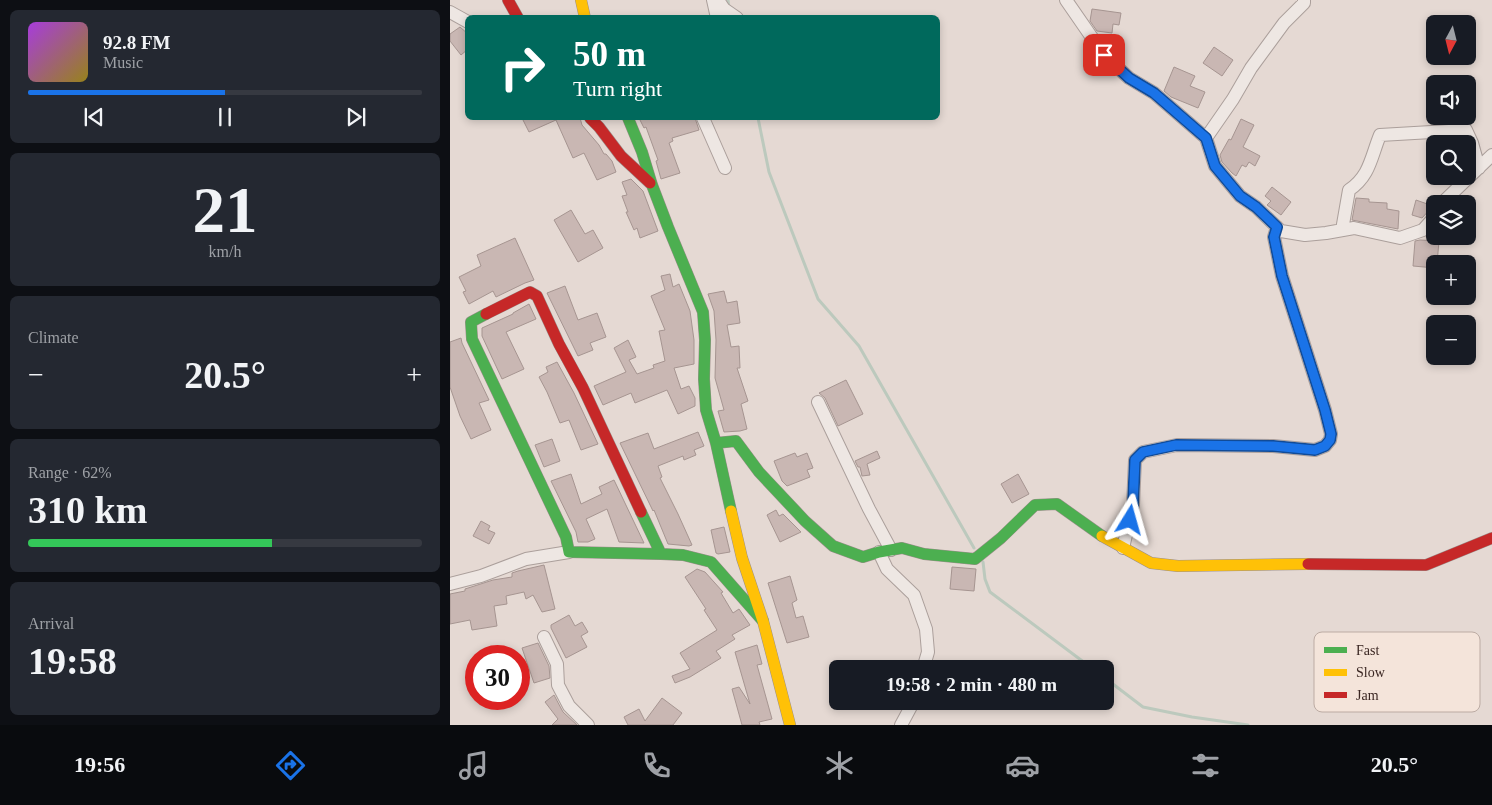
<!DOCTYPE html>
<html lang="en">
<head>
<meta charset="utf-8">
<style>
  :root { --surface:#171b24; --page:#242831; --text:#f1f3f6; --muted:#9ea1a6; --line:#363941; --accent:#1a73e8 }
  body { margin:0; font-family:"Times New Roman",serif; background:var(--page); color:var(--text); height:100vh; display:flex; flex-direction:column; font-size:19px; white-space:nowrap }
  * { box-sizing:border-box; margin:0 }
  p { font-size:16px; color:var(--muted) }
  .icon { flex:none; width:28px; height:28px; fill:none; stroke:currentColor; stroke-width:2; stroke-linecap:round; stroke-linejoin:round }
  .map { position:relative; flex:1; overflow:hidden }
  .sheet { display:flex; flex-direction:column; gap:10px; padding:10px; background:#0d0f14; width:450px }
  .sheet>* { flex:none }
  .hud { position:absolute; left:15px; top:15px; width:475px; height:105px; border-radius:8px; box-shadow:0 2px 8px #0003; background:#00695c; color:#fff; overflow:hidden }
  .needle { width:32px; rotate:187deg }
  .tools { position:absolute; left:976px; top:15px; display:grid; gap:10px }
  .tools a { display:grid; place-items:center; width:50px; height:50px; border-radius:8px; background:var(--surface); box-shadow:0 2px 8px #0003; font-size:25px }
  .speed { position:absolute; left:15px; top:645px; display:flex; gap:10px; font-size:25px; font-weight:700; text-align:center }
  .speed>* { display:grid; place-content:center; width:65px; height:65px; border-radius:50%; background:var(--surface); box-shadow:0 2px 8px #0003; line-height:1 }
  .speed .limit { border:8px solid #d22; background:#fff; color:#111 }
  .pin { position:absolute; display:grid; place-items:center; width:42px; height:42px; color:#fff; margin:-21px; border-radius:10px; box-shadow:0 2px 8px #0006 }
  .me { position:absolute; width:55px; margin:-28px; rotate:8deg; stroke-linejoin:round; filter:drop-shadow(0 0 4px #0008) }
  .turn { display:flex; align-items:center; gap:18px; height:105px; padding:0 25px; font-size:22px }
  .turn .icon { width:65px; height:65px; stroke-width:2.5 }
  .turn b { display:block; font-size:35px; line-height:42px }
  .big { font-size:38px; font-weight:800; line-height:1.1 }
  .sheet .widget { flex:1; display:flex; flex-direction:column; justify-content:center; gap:8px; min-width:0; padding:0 18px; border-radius:8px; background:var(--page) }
  .sheet .dial { align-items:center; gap:0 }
  .dial b { font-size:65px; line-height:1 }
  .song { display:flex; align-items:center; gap:15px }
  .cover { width:60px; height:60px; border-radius:8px; background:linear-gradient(135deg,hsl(280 70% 55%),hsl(50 70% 35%)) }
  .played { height:5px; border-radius:2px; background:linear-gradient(90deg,var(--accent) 50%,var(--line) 50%) }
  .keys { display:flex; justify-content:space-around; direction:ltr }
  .heat { display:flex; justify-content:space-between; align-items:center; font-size:28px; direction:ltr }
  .charge { height:8px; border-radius:4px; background:linear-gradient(90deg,#34c759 62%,var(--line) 0) }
  .trip { position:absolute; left:379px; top:660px; width:285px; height:50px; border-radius:8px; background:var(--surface); box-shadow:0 2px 8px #0003; font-weight:800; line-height:50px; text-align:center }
  .menu { display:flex; height:80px; justify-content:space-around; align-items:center; background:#090b0e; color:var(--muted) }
  .menu .icon { width:35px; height:35px }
  .menu .current { color:var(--accent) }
  .menu b { font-size:22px; color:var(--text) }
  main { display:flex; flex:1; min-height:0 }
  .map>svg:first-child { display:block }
</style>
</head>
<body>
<main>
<section class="sheet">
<div class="widget">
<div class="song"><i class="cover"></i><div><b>92.8 FM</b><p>Music</p></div></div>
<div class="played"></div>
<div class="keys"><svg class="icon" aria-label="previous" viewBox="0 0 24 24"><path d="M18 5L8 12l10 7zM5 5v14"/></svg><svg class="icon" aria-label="pause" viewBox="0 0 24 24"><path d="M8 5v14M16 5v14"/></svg><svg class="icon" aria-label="next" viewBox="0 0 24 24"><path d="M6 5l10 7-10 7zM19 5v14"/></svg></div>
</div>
<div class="widget dial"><b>21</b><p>km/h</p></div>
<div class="widget"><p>Climate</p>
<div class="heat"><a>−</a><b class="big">20.5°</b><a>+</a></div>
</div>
<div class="widget"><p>Range · 62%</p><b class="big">310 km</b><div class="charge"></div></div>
<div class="widget"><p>Arrival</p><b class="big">19:58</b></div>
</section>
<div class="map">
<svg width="1042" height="725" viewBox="0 0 1042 725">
  <rect width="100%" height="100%" fill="#e5d9d3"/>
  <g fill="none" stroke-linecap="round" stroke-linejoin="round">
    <path stroke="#bcc9bd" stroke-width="3" d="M278,0L279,8
      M308,118L319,172L368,299L409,346L524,548
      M533,562L535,579L540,592L643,669
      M655,678L693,707L742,717L798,725"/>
  </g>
  <path fill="#c9b7b3" stroke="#a69591" d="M642,9L671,13L669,25L663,24L662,33L647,31L640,21Z
    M10,27L18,34V49L11,55L0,41V34Z
    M764,47L783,60L772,76L753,63Z
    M724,67L745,76L740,86L755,92L748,108L721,97L714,91Z
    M72,118H130L132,125L149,145L154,154H156L162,161L166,172L147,180L134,153L123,158L106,120L79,132Z
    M189,118H245L249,130L222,138L223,141L219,143L230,173L211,179L206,161L208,160L196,127L194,128Z
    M791,119L804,125L793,147L810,156L805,166L799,162L796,167L792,165L786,176L782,173L772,162L770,155L779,139L781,140Z
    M181,179L193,191L208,231L190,238L187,228L184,230L176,212H178L172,196L177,195L172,182Z
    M822,187L841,202L831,215L817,205L821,201L815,196Z
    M906,198L919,199V202L937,203V209L949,211L948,229L902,220Z
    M966,200L983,206L972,218L962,215Z
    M121,210L135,234L143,230L153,248L128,262L104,220Z
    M65,238L84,280L75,283L46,297L43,291L19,304L13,292L16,291L9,277L31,266L27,255Z
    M970,240L989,241L987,264H985V268L963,266L965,241Z
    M220,274L223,287L229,284L240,311L244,340V364L224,368L231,389L239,386L245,398V406L228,414L217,390L185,403L181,393L153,405L144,386L176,372L164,348L178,340L186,357L179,360L187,374L204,368L203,365L215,361L209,331L215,330L201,296L215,290L211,276Z
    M115,286L128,320L147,313L156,337L140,343L143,350L128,356L97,293Z
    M274,291L277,303L287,301L290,323L277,325L281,347L289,346L290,368H287L298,401L291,404L297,429L290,431L274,432L268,411L274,410L265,378L266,340L264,311L258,294Z
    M79,304L86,319L56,332L74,369L52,379L32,336V328L63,314V313Z
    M11,338L12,343L39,400L29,403L41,430L21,439L10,416L0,387V342Z
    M107,362L124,393L148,444L131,450L119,420L110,423L97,392L89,377L98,372L96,367Z
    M396,380L413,414L388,426L375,398L369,393Z
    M248,432L254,446L244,450L246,455L234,460L233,456L208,466L212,477L210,478L228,514L242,545L239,546L218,544L204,510L203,511L170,443L198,433L204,449Z
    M102,439L110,461L94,467L85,445Z
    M427,451L430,458L417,464L420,475L412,476L410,467H408L405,461Z
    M345,453L347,457L357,453L363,468L357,470L360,477L337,486L332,481L324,461Z
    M121,474L131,504L152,494L149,487L164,480L194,543L169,542L157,509L136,519L145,539L138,542H128L126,532L101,481Z
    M568,474L579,494L562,503L551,484Z
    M326,510L329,516L333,514L351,532L330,542L317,515Z
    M31,521L40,526L38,530L45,533L39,544L23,536Z
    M274,527L280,552L268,554L266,553L261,530Z
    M94,565L105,609L92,612L83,595L76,599L74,592L56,596L57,604L44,606L47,626L22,630L20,620L0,624V594L15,591V589L43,580L62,577V573L68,571Z
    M502,567L526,569L524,591L500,589Z
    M247,569L255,572L273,592L271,593L283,613L289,609L300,625L282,635L285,639L266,651L271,658L240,677L225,683L222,676L240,669L230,653L267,630L254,610L256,609L235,577Z
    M340,576L347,600L342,603L346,618L353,616L359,637L337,643L318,583Z
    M119,615L125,626L132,622L138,632L131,636L137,647L116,658L101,628V625Z
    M88,643L99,666L100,678L84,683L72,648Z
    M307,645L312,664L307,665L322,719L309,722L310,725H292L282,689L289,687L300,704L285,652Z
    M104,695L113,712L127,725H102L108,719L95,702Z
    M212,698L232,713L223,725H178L174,717L189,709L195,721Z"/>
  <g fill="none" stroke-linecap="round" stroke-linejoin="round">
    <g stroke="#ab9f9b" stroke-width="14">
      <path id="street" d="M263,0L267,18
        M268,0L274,9L287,18
        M616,0L654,55L679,78L704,93L756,138L765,166L790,196L806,207L831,231L855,235L876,233L904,228L950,238L973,230L981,221L985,214
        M0,12L18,22
        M253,118L275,168
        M756,138L783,99L801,68L834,23L854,3V0
        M991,204L1042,155
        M892,230L899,190C920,176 921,157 930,135L1016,130L1022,143L1029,168
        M368,402L419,509L441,550
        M673,548L683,505L685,460L693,452L727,445L823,446L865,450L875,446L880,440L881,434L875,410L832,276L824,237L827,227
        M429,552L437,569L464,595L476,629L478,652L473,669
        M0,584L31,576L76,559L119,552
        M94,637L107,664L108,685L119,706L138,725
        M451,725L464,701"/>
    </g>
    <g stroke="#9b8f8b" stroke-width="12">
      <path id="fast" d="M178,118L192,152L202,185L218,227L253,312L255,340L254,379L256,410L266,443L281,511
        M36,314L21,322L22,339L116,537L119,552L211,554
        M266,443L286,441L309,472L355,521L383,546L413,557L429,552L452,548L474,554L525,559L551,538L585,505L607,504L652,536
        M191,512L211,554L233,555L261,562L313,621"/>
    </g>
    <g stroke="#9b8f8b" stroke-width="12">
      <path id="slow" d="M131,0L135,18
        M281,511L292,558L313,621L340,725
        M652,536L701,563L728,566L858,564"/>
    </g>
    <g stroke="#9b8f8b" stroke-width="12">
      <path id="jam" d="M58,0L68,18
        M140,118L149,127L171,156L200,183
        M36,314L80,292L87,296L109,344L133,388L191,512
        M858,564L976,565L1042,538"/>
    </g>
    <use href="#street" stroke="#eee7e3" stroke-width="12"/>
    <use href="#fast" stroke="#4caf50" stroke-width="11"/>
    <use href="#slow" stroke="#ffc107" stroke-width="11"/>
    <use href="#jam" stroke="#c62828" stroke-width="11"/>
  </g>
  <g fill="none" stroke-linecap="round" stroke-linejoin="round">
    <g stroke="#114b97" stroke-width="12">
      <path id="route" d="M654,55L679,78L704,93L756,138L765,166L790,196L806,207L827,227L824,237L832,276L875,410L881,434L880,440L875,446L865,450L823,446L726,445L693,452L685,460L683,505L680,520"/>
    </g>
    <use href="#route" stroke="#1a73e8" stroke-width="9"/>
  </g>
  <rect x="864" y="632" width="166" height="80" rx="8" fill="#f4e4da" stroke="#bcaba3" stroke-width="1"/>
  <rect x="874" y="647" width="23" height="6" fill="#4caf50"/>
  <rect x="874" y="669" width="23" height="7" fill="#ffc107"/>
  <rect x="874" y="692" width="23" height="6" fill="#c62828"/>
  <g font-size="14" fill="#3a2622">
    <text x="906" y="655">Fast</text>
    <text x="906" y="677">Slow</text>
    <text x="906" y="700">Jam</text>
  </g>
</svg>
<div class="tools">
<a><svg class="needle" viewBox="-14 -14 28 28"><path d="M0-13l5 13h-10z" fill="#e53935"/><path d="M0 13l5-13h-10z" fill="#9ea1a6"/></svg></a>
<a><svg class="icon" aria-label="sound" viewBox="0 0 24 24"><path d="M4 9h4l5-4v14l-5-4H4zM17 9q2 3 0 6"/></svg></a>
<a><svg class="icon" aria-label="search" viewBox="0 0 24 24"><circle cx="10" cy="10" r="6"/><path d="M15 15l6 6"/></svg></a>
<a><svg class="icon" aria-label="layers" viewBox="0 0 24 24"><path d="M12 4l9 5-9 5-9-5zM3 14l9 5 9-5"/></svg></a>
<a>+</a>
<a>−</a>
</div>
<div class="speed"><div class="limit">30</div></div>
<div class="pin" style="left:654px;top:55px;background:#d93025"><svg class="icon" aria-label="arrive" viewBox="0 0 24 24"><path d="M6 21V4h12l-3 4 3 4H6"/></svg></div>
<svg class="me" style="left:680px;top:520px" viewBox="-20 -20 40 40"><path d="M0-17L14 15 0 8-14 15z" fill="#1a73e8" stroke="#fff" stroke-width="4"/></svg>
<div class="trip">19:58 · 2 min · 480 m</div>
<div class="hud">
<div class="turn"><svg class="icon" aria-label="right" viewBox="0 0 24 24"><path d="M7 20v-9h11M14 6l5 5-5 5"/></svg><div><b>50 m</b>Turn right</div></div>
</div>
</div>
</main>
<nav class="menu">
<b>19:56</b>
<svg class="icon current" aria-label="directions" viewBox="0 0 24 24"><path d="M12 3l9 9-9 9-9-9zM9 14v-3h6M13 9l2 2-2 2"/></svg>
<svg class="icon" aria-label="music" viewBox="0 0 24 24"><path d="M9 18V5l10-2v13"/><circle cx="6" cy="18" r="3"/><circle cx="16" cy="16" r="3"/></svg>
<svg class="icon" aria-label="phone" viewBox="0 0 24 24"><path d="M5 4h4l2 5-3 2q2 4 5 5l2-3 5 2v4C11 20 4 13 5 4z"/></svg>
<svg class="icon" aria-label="climate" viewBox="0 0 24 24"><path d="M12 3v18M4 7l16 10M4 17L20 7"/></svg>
<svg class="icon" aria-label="car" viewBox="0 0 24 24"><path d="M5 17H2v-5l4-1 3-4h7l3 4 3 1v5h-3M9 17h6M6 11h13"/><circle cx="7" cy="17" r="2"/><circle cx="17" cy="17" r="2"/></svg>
<svg class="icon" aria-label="filters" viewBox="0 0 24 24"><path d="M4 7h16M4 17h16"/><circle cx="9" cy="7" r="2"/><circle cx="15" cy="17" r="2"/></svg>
<b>20.5°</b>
</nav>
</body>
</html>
